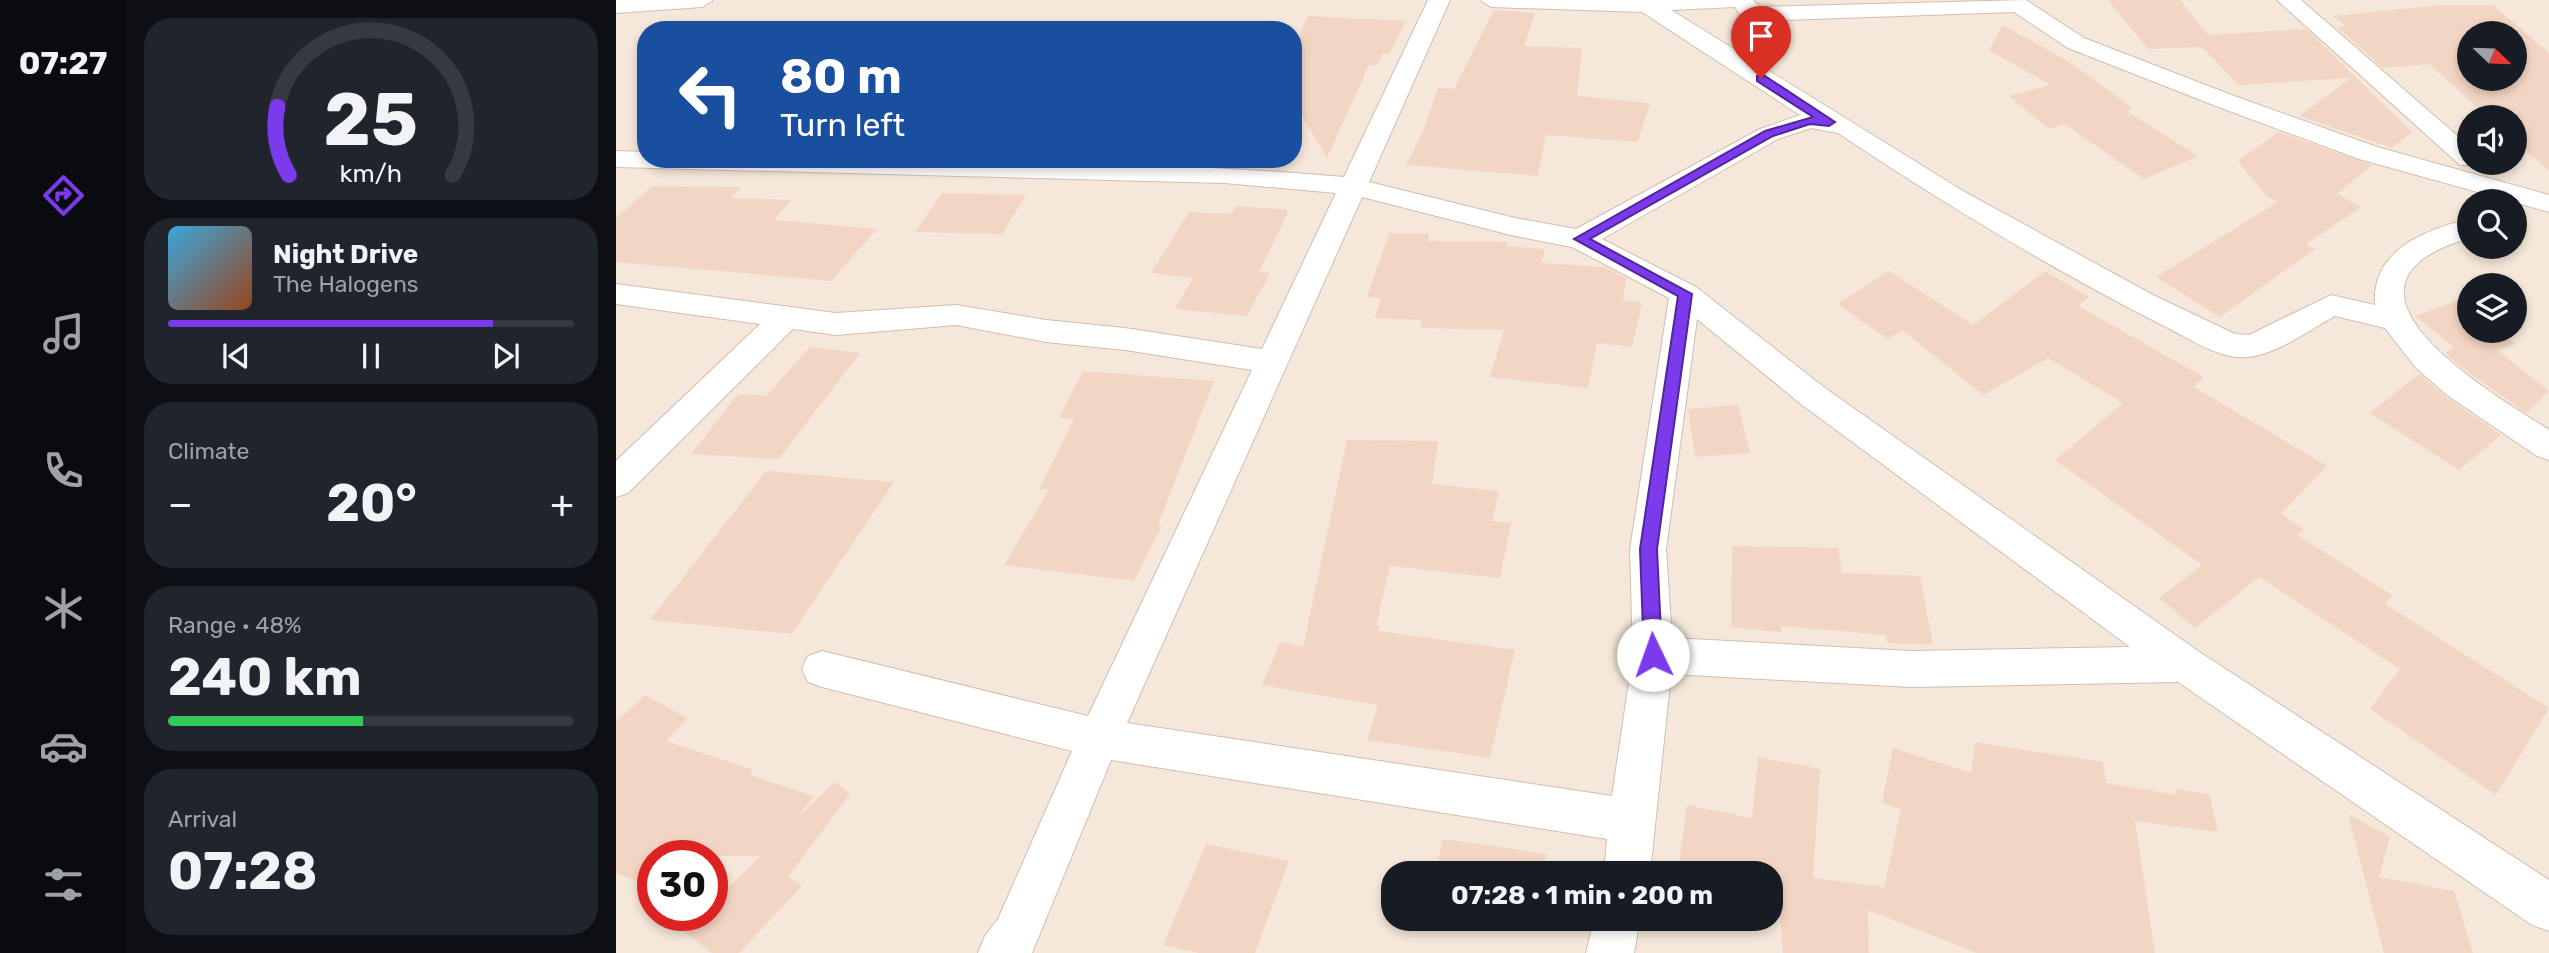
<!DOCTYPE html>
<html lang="en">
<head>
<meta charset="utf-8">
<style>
  :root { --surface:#171b24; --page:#20242c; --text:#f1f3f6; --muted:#9ea1a6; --line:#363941; --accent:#7c3aed }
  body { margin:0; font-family:Rubik,sans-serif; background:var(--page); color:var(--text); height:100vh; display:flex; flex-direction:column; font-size:26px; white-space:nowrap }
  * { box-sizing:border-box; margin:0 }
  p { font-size:23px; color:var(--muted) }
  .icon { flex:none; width:38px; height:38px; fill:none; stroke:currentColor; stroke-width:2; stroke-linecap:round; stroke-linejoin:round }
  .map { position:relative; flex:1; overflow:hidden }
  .details { display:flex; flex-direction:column; gap:18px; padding:18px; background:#0d0f14; width:490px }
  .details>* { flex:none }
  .banner { position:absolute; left:21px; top:21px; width:665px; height:147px; border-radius:28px; box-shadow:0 4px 10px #0003; background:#1a4fa0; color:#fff; overflow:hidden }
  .needle { width:46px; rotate:113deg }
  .tools { position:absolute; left:1841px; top:21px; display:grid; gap:14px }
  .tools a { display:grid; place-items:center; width:70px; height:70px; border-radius:50%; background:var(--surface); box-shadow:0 4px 10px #0003; font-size:35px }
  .speed { position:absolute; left:21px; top:840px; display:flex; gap:14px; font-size:35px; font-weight:700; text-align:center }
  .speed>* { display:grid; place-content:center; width:91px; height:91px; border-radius:50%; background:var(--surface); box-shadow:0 4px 10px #0003; line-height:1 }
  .speed .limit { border:10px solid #d22; background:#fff; color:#111 }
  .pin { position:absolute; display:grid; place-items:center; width:60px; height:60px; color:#fff; margin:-72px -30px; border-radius:50% 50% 50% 0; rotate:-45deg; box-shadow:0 0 7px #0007 }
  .pin .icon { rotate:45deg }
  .me { position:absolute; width:77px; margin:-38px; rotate:357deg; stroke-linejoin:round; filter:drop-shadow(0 0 5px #0008) }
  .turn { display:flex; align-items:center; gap:24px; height:147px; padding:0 28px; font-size:32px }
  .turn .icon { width:91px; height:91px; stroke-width:2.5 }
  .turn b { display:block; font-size:49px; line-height:60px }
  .big { font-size:52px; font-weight:700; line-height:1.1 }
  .details .widget { flex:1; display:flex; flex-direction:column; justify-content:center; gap:10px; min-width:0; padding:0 24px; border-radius:28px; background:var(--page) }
  .details .dial { align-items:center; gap:0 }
  .dial svg { height:182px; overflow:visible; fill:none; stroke:var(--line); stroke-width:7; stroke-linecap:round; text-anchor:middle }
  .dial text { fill:var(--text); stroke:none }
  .song { display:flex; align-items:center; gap:21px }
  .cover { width:84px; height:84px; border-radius:10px; background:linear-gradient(135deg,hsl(200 70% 55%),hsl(20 70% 35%)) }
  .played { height:7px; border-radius:4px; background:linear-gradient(90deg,var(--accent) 80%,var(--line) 80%) }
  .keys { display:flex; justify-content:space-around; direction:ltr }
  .heat { display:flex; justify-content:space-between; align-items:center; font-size:38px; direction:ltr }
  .charge { height:10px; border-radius:5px; background:linear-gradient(90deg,#34c759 48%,var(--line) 0) }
  .trip { position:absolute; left:765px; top:861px; width:402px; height:70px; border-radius:28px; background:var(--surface); box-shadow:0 4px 10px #0003; font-weight:700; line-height:70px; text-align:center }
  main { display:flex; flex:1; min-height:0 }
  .menu { display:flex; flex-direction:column; width:126px; justify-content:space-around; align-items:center; background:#090b0e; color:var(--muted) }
  .menu .icon { width:49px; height:49px }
  .menu .current { color:var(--accent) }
  .menu b { font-size:32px; color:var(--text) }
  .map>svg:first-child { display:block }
</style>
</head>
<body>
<main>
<nav class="menu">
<b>07:27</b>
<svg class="icon current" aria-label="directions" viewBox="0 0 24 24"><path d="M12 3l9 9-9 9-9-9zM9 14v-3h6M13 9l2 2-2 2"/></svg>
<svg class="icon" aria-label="music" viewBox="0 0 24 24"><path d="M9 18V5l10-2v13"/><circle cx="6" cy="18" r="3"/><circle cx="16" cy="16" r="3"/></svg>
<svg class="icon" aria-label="phone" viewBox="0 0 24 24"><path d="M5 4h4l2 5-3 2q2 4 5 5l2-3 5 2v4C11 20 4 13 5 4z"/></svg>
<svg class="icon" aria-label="climate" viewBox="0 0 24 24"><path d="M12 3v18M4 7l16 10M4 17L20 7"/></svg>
<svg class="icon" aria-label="car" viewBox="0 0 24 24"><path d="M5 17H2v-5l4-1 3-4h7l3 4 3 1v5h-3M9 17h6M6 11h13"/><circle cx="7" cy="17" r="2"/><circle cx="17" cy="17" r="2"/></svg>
<svg class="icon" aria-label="filters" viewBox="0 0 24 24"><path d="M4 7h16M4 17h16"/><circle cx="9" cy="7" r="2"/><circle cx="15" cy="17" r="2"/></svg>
</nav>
<section class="details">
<div class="widget dial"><svg viewBox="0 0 100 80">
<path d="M14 69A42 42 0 1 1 86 69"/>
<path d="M14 69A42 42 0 0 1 9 39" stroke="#7c3aed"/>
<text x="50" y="56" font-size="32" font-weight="700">25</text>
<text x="50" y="72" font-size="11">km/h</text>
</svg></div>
<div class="widget">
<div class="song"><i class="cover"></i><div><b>Night Drive</b><p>The Halogens</p></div></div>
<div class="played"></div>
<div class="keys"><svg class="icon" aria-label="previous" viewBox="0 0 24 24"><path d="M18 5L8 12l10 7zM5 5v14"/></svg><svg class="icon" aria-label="pause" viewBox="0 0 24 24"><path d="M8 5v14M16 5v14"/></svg><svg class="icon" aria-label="next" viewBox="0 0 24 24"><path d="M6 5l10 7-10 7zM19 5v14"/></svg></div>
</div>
<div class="widget"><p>Climate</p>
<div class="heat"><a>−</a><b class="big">20°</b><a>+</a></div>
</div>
<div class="widget"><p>Range · 48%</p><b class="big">240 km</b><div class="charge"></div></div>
<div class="widget"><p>Arrival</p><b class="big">07:28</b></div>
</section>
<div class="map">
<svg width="1933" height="953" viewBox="0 0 1933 953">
  <rect width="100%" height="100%" fill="#fdf6ec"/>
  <path fill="#f5e8da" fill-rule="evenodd" d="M0,0H1933V953H0ZM30,30H677V159H30ZM1853,33H1899V79H1853ZM1853,117H1899V163H1853ZM1853,201H1899V247H1853ZM1853,285H1899V331H1853ZM37,856H96V915H37ZM777,873H1155V919H777Z"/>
  <path fill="#f3d5c3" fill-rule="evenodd" d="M1492,0H1564L1592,35L1690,29L1796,132L1776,148L1683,116L1735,78L1623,85L1586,47L1532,49Z
    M1825,5H1877L1933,53V171L1899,141V117H1872L1813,64L1767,68L1721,27H1731L1717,16ZM1853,33H1899V79H1853Z
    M878,10L919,13L908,46L966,48L961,96L1034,103L1022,142L930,135L922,176L790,165L806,134L822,88L838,89Z
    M692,16L790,21L773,55L767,53L761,65H753L711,158L685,114H677V48Z
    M1387,25L1455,63L1515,107L1512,112L1582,156L1528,179L1448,124L1433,129L1393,96L1435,85L1373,50Z
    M1662,132L1756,165L1721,194L1745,207L1690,244L1699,249L1604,317L1540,277L1662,202L1651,197L1622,161Z
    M36,186L125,187L115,198L175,200L158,220L261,229L215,281L0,262V218Z
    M326,193L410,195L386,234L299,232Z
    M620,206L673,210L643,272L654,273L631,316L559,309L577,278L535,273L573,212L615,214Z
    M773,233L813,234L812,241L891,242L890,246L929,249L926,263L988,267L1010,278L1007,300L1026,303L1016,347L981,343L972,388L874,377L888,330L804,328L806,320L759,318L765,298L751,297Z
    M1273,271L1357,325L1429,271L1473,297L1462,306L1588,377L1578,387L1711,466L1665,514L1688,529L1681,535L1776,595L1769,604L1933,708L1880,795L1754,709L1784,669L1643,577L1579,628L1543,598L1586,565L1439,460L1507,403L1432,358L1367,395L1286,330L1272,339L1221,304Z
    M1841,301L1853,310V331H1881L1899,344L1881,350L1933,391L1910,413L1840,363L1830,353L1838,347L1799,316Z
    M194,347L244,353L163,459L75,454L122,394L150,396Z
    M467,371L598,381L542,525L546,526L518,581L388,565L433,490L423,489L458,418H443Z
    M1803,374L1830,397L1885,435L1843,470L1754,413Z
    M1122,405L1134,453L1079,457L1072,409Z
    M731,440L822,441L816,484L883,491L876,521L895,523L884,578L774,566L760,625L764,626L762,631L899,650L874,758L751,740L762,705L646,685L664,642L687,647Z
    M150,471L278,482L176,634L34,620Z
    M1116,546L1222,548L1226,573L1304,576L1317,645L1271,643L1270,635L1165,626V632L1115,627Z
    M29,695L71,718L50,741L138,770L134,775L198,796L179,820L219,782L234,794L172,877L186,886L123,953H96L68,932L85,915H96V904L145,856H37V887L0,873V722Z
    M1359,742L1487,762L1490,783L1561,795L1559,789L1593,794L1602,832L1519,821L1539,953H1361L1252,910L1253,953H1167L1164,916L1155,914V873H1062L1071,805L1136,818L1142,757L1204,769L1197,878L1268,887L1285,810L1266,803L1277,748L1355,773Z
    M1732,814L1774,837L1763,877L1838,891L1857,953H1768Z
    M827,839L930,854L929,873H819Z
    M590,844L673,861L639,953H583L547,945Z"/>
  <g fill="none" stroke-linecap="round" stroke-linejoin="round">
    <g stroke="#d1beb0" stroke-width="2">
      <path id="street" d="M0,0H97L86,7L0,13Z
        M812,0H834L753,182L899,218L960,229L1144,129L1184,115L1026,12L875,7L864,0H1137L1144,7L1410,0L1468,38L1618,96L1761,147L1933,195V212L1743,159L1600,106L1452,48L1398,12L1141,21L1124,15L1119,7L1055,10L1347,191L1537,295L1619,334L1633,335L1715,295L1759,305C1755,250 1809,230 1853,219V238C1692,286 1872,391 1933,430V460L1921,456L1831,395L1800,368L1769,328L1719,316C1693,330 1662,354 1632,357C1603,360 1573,338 1548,326C1435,269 1327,203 1222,133L1195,128L1162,139L986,239L1080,287L1209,388L1582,651L1933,880V931L1916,925L1562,682L1295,687L1055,674L1034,873H988L991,839L495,760L416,953H362L369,936L382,919L456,751L206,687L192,682L186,669L192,656L206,651L472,716L636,370L509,350L430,342L340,325L220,335L177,329L12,493L0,497V461L144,324L0,304V284L220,313L340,305L430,320L509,328L646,349L720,193L608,183L0,167V151L30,152V159C263,159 496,157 728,177ZM746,197L899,236L956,247L1053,298L1014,549L1017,655L996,796L511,723ZM1081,319L1185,404L1514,647L1295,651L1056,638L1050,549Z
        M1661,0H1685L1853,146V163L1862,165H1844Z
        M978,919H1024L1018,953H970Z"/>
    </g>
    <use href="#street" fill="#fff" fill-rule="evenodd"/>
  </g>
  <path fill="#7c3aed" stroke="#51269a" stroke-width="2" d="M1141,76H1149L1219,122L1213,126L1194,124L1157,136L974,239L1076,294L1041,549L1046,655L1043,661L1037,663L1030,661L1028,655L1024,549L1062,296L958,239L1149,131L1197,117L1141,81Z"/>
</svg>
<div class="tools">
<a><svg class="needle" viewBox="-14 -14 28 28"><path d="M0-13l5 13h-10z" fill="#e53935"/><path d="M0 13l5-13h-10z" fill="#9ea1a6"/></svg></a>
<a><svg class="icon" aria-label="sound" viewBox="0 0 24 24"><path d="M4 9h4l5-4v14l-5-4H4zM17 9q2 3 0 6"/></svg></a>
<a><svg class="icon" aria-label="search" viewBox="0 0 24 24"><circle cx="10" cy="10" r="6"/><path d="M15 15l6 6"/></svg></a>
<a><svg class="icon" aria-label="layers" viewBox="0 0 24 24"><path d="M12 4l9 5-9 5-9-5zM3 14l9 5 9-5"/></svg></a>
</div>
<div class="speed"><div class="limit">30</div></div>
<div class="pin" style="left:1145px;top:78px;background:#d93025"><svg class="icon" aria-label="arrive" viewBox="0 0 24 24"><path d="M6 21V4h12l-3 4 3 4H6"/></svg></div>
<svg class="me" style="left:1037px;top:655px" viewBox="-20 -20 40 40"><circle r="19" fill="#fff"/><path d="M0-13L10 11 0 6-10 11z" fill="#7c3aed"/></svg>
<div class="trip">07:28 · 1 min · 200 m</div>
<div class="banner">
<div class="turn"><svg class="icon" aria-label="left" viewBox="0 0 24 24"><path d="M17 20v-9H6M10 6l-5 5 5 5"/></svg><div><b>80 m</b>Turn left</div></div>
</div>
</div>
</main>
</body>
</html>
